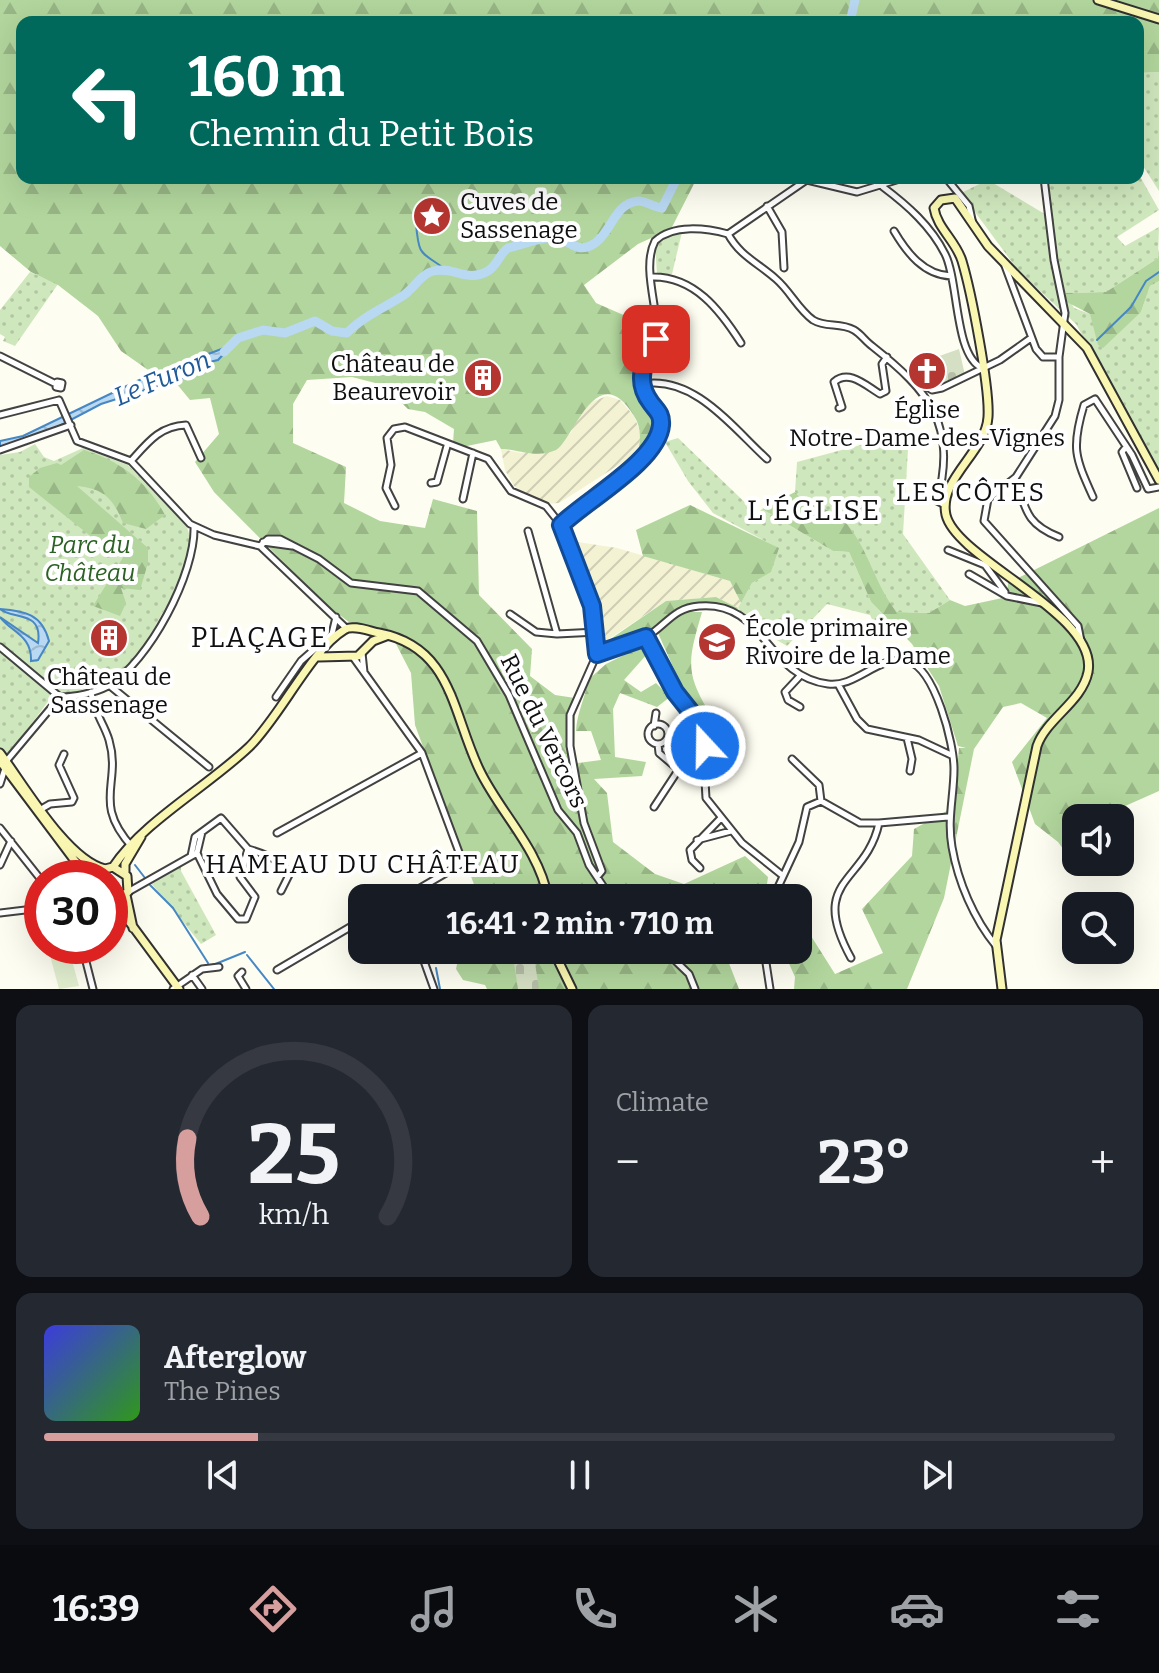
<!DOCTYPE html>
<html lang="en">
<head>
<meta charset="utf-8">
<style>
  :root { --surface:#171b24; --page:#242831; --text:#f1f3f6; --muted:#9ea1a6; --line:#363941; --accent:#d69e9d }
  body { margin:0; font-family:Bitter,serif; background:var(--page); color:var(--text); height:100vh; display:flex; flex-direction:column; font-size:30px; white-space:nowrap }
  * { box-sizing:border-box; margin:0 }
  p { font-size:26px; color:var(--muted) }
  .icon { flex:none; width:44px; height:44px; fill:none; stroke:currentColor; stroke-width:2; stroke-linecap:round; stroke-linejoin:round }
  .map { position:relative; height:989px; overflow:hidden }
  .drawer { display:flex; flex-direction:column; gap:16px; padding:16px; background:#0d0f14; flex:1 }
  .drawer>* { flex:none }
  .hud { position:absolute; left:16px; top:16px; width:1128px; height:168px; border-radius:16px; box-shadow:0 8px 32px #0002; background:#00695c; color:#fff; overflow:hidden }
  .fabs { position:absolute; left:1062px; top:804px; display:grid; gap:16px }
  .fabs a { display:grid; place-items:center; width:72px; height:72px; border-radius:16px; background:var(--surface); box-shadow:0 8px 32px #0002; font-size:40px }
  .speed { position:absolute; left:24px; top:860px; display:flex; gap:16px; font-size:40px; font-weight:700; text-align:center }
  .speed>* { display:grid; place-content:center; width:104px; height:104px; border-radius:50%; background:var(--surface); box-shadow:0 8px 32px #0002; line-height:1 }
  .speed .limit { border:12px solid #d22; background:#fff; color:#111 }
  .pin { position:absolute; display:grid; place-items:center; width:68px; height:68px; color:#fff; margin:-34px; border-radius:16px; box-shadow:0 4px 12px #0006 }
  .me { position:absolute; width:88px; margin:-44px; rotate:339deg; stroke-linejoin:round; filter:drop-shadow(0 0 6px #0008) }
  .turn { display:flex; align-items:center; gap:28px; height:168px; padding:0 40px; font-size:36px }
  .turn .icon { width:104px; height:104px; stroke-width:2.5 }
  .turn b { display:block; font-size:56px; line-height:68px }
  .big { font-size:60px; font-weight:700; line-height:1.1 }
  .drawer .tile { flex:1; display:flex; flex-direction:column; justify-content:center; gap:12px; min-width:0; padding:0 28px; border-radius:16px; background:var(--page) }
  .drawer .dial { align-items:center; gap:0 }
  .dial svg { height:208px; overflow:visible; fill:none; stroke:var(--line); stroke-width:7; stroke-linecap:round; text-anchor:middle }
  .dial text { fill:var(--text); stroke:none }
  .song { display:flex; align-items:center; gap:24px }
  .cover { width:96px; height:96px; border-radius:12px; background:linear-gradient(135deg,hsl(240 70% 55%),hsl(110 70% 35%)) }
  .played { height:8px; border-radius:4px; background:linear-gradient(90deg,var(--accent) 20%,var(--line) 20%) }
  .keys { display:flex; justify-content:space-around; direction:ltr }
  .heat { display:flex; justify-content:space-between; align-items:center; font-size:44px; direction:ltr }
  .drawer .tiles { flex:1; display:grid; gap:16px; grid-template-columns:1fr 1fr }
  .tile:last-child { grid-column:span 2 }
  .trip { position:absolute; left:348px; top:884px; width:464px; height:80px; border-radius:16px; background:var(--surface); box-shadow:0 8px 32px #0002; font-weight:700; line-height:80px; text-align:center }
  .dock { display:flex; height:128px; justify-content:space-around; align-items:center; background:#090b0e; color:var(--muted) }
  .dock .icon { width:56px; height:56px }
  .dock .active { color:var(--accent) }
  .dock b { font-size:36px; color:var(--text) }
  .map>svg:first-child { display:block }
</style>
</head>
<body>
<div class="map">
<svg width="1159" height="989" viewBox="0 0 1159 989">
  <defs>
    <pattern id="farmland-furrows" width="10" height="10" patternUnits="userSpaceOnUse" patternTransform="scale(2)"><rect width="10" height="10" fill="#f3f2d3"/><path d="M-1 1l2-2M0 10L10 0M9 11l2-2" fill="none" stroke="#cfceb4"/></pattern>
    <pattern id="green-dots" width="8" height="8" patternUnits="userSpaceOnUse" patternTransform="scale(2)"><rect width="8" height="8" fill="#cfe7bd"/><path d="M2 2h.1M6 6h.1" fill="none" stroke="#b1c5a1" stroke-width="1.8" stroke-linecap="round"/></pattern>
    <pattern id="forest-firs" width="22" height="20" patternUnits="userSpaceOnUse" patternTransform="scale(2)"><rect width="22" height="20" fill="#b2d69d"/><path d="M5 1l3.5 6h-7zM16 11l3.5 6h-7z" fill="#98b686"/></pattern>
    <pattern id="cemetery-stones" width="16" height="16" patternUnits="userSpaceOnUse" patternTransform="scale(2)"><rect width="16" height="16" fill="#d4dfc3"/><path d="M2 7V4a2 2 0 0 1 4 0v3zM10 15v-3a2 2 0 0 1 4 0v3z" fill="#b5bea6"/></pattern>
    <pattern id="water-waves" width="16" height="10" patternUnits="userSpaceOnUse" patternTransform="scale(2)"><rect width="16" height="10" fill="#b9d8f2"/><path d="M0 5q4-4 8 0t8 0" fill="none" stroke="#9eb8ce"/></pattern>
  </defs>
  <rect width="100%" height="100%" fill="#fefdf1"/>
  <path fill="url(#farmland-furrows)" d="M607,396L620,400L634,416L641,434L639,446L628,459L559,503L544,504L514,486L505,470L501,449L521,453L571,433L574,421L586,404Z
    M571,541L617,548L730,581L741,603L738,608L716,597L666,601L604,642Z"/>
  <path fill="url(#green-dots)" d="M1159,72V191L1138,158V73Z
    M1138,173L1159,210L1117,237L1125,246L1159,227L1158,258L1106,292L1066,293L1074,308L1090,314L1094,323L1141,312L1150,286L1159,281V475L1076,324L1020,273L961,193L988,180L1048,216L1045,178H1138Z
    M682,232L672,274H657L655,243L664,235Z
    M30,272L58,284L15,346L3,341L5,337L0,334V310Z
    M909,432L903,534L950,600L929,613L897,612L883,596L865,555L822,506L802,501L795,492L797,462Z
    M678,438L757,514L762,509L833,551L849,552L871,602L887,619L885,631L876,628L870,615L827,604L787,646C769,636 750,625 738,608L752,583L771,571L778,548L713,513L688,481L665,442Z
    M35,444L44,457L54,461L83,448L128,465L187,527L192,544L171,598L137,658L109,683L66,694L55,692L0,767V455L20,452Z
    M181,865V871L216,935L201,944L151,883Z"/>
  <path fill="url(#forest-firs)" d="M0,0H1159V72L1138,73V22H22V178H697L671,229L638,244L584,285L596,303L628,317L654,433L646,451L639,446C641,436 640,425 634,416C597,355 573,441 556,450C535,459 520,449 501,449L496,440L462,447L453,443L454,429L425,412L408,409L383,385L352,377L307,380L293,404V443L346,467L344,503L380,521L425,528L433,499L477,511L479,595L532,649L530,676L555,695L575,698L574,760L578,763L601,760L591,731H576C577,712 585,699 588,680L606,664L642,646L648,653L624,680L641,692L656,683L670,697L657,707L620,693L613,709L615,757L646,762L642,776L594,779L607,793L613,842L655,874L684,884L745,856L768,877L765,898H479L415,725L411,673L395,642L370,628L349,622L326,605L214,492L195,462L219,434L210,398L190,400L176,383L171,386L121,351L98,316L58,285L31,272L0,246Z
    M1159,249V281L1150,286L1141,312L1103,348L1098,345L1090,314L1065,301L1066,293L1106,292L1158,258Z
    M84,450C120,461 147,481 165,515L146,529L123,523C113,498 104,489 77,486L148,548V563L140,590L121,588L126,603L120,616L93,606L127,551L123,539L114,535L98,542L29,487V477L40,468L57,463L61,465Z
    M795,492C806,507 828,506 843,520C868,545 874,585 897,612L929,613L950,600L965,606L1007,597L1008,583L1159,508V791L1098,818H1076V862H1080V872L1058,842L1035,824L1012,762L1047,718L1021,703L1003,707L974,749L944,898L907,989H794L795,977L783,950H798V939L811,936L835,974L883,953L862,909L912,856L914,829L954,807L959,748H966L958,746L939,686L912,644L871,602L849,552L833,551L762,509Z
    M690,505L779,548L771,572L752,583L741,603L730,581L643,556L636,530Z
    M716,597L738,608L736,611L715,603L686,606L674,610L646,633L609,648L606,642L666,601Z
    M686,612H702C690,655 683,670 708,710L705,720L682,687L658,633L671,618Z
    M460,950H735L725,953L739,989H487L485,985L463,980L456,969Z"/>
  <path fill="url(#cemetery-stones)" d="M959,349L965,375L932,389L922,380L938,371L931,359Z
    M512,950H533L539,989H518Z"/>
  <path fill="#e1eece" d="M68,946L79,986L59,989L48,948Z"/>
  <path fill="url(#water-waves)" stroke="#4687c4" stroke-width="2" d="M232,345L218,360L196,365L186,377L101,404L44,434L0,447V441L23,436L137,381Z
    M0,609C25,611 42,614 49,641L38,660L31,661C32,635 11,632 0,617L38,643C43,610 13,620 0,609Z"/>
  <g fill="none" stroke-linecap="round" stroke-linejoin="round">
    <path stroke="#4687c4" stroke-width="2" d="M416,224C419,258 421,251 445,269
      M1097,340L1131,307L1146,281L1159,272
      M135,865L145,878
      M150,885L173,908L208,963
      M247,955L274,989
      M213,965L245,952
      M436,968L440,989"/>
    <path stroke="#b9d8f2" stroke-width="9" d="M850,22L855,0
      M224,352L238,338L263,330L285,333L315,321L332,331L347,333C363,316 386,307 404,295C414,288 421,274 433,271C454,266 467,283 488,271C498,265 499,254 508,248C523,245 540,236 556,238C570,240 575,252 590,246C611,237 613,203 638,201C646,201 654,207 662,208L677,178"/>
    <g stroke="#424242" stroke-width="9">
      <path id="street" d="M946,178L969,206L973,224
        M1044,178L1054,260L1065,313L1059,357V400L1055,416L1016,477L988,499L984,521L1078,626L1081,641
        M807,180L857,192L903,178
        M883,187C907,205 931,226 945,254C959,281 954,355 982,368
        M767,206L782,232L784,268
        M894,231C907,253 924,275 951,276
        M728,234C740,256 758,263 776,279C790,291 798,309 813,320C826,328 840,322 854,330C861,334 865,341 872,346C929,391 958,425 937,501L945,505
        M728,234L808,179
        M1005,266L1036,349L1043,357H1059
        M652,277C694,276 720,310 741,343
        M0,356L56,384
        M917,381L932,390L942,388L1000,360L1031,338
        M57,382L62,383L61,388L56,387Z
        M643,384C694,375 733,428 767,459
        M59,400L77,441L131,461L190,524L214,535L260,546
        M839,408L842,407L834,382C849,369 865,385 880,394L886,391L882,364L887,357
        M0,415L59,400
        M1126,447L1122,452L1137,488
        M0,450L71,425
        M131,461C148,442 160,426 186,425L201,458
        M1015,478C1026,510 1026,524 1059,537
        M431,483L437,482L447,446
        M1093,497C1075,457 1071,448 1084,405L1095,399L1132,455L1148,489L1159,487
        M463,499L473,453
        M395,506L386,488L391,465L387,438L394,429L405,427L488,459L511,491L546,506L561,525L592,606L598,635L597,654L570,715V746L584,823L602,871L597,877
        M561,525C591,495 641,474 659,433C668,413 645,398 641,378C638,360 657,349 657,332C657,305 642,266 655,241C673,224 706,228 728,234
        M528,531L557,634L597,632
        M263,542L292,546
        M260,546L268,539H280L319,559L351,583L418,591L477,641L509,695L558,810L577,833L589,865L611,898
        M260,546L346,628
        M948,550L985,565L1005,592
        M969,574L1007,596L1042,603
        M510,614L536,632L557,634
        M646,637L675,692L692,710L702,729L706,798L742,843L782,875
        M0,647L60,697
        M362,653L364,672
        M597,654C613,652 635,644 648,636C668,623 674,608 699,606C765,600 765,676 828,684C856,688 879,654 908,661C935,669 954,743 954,769C954,796 947,819 952,847C958,882 974,919 996,946
        M353,657L422,753L463,863
        M799,677L785,692L788,700L800,707
        M838,684L857,719L867,729L919,740L951,755
        M109,685L209,767
        M91,692C93,711 104,723 109,740C122,784 91,802 133,848
        M60,697C74,697 95,693 108,686C149,662 196,573 194,526
        M276,697L301,661L332,634L336,617
        M648 734a10 10 0 1 1 20 0a10 10 0 1 1-20 0Z
        M654,726L656,713
        M907,738L912,759L910,771
        M658,744L659,753L679,770
        M792,759L819,785L821,801L860,823H879
        M0,784L8,759L60,697
        M654,807L677,772L706,758
        M38,811L50,804L72,802L74,798L59,765L64,754
        M0,828L42,881
        M277,833L422,753
        M697,840L731,831
        M248,849C262,853 284,861 289,875L281,891
        M197,853L202,832
        M463,863L474,865L477,871
        M0,865L11,841
        M700,868L692,860L690,850L720,819
        M128,892L197,853L217,894L238,919H246L255,897L240,877L248,849L221,818L195,837L191,856
        M403,898L463,863
        M773,898L799,842L807,807L821,801
        M0,913L42,908
        M82,946L93,989
        M420,950L434,989
        M664,950L689,974L695,989
        M764,950L770,989
        M851,958C807,878 866,884 879,823L948,817
        M277,970L362,920
        M242,972L238,976L246,989
        M192,975L202,989
        M173,989L202,969L219,967"/>
    </g>
    <g stroke="#313131" stroke-width="11">
      <path id="secondary" d="M1098,0L1159,19
        M319,657L358,656L373,641L386,636
        M0,753C24,785 67,860 105,869
        M0,761L75,861L93,878
        M113,867C144,821 207,787 249,747C280,717 311,650 344,630C352,624 369,631 379,633C453,647 452,714 480,771C501,814 539,849 548,898
        M125,872V864L141,837
        M97,878L105,869L113,867L127,876L128,892L112,901
        M126,895L133,928
        M114,901L179,989
        M553,950L572,989
        M1002,989L996,940L1037,746C1047,718 1082,702 1088,672C1099,614 957,560 946,515C938,479 986,452 988,417C990,388 971,291 962,261C956,241 937,228 934,208L941,200L955,198L988,246L1087,348L1159,480"/>
    </g>
    <use href="#street" stroke="#fff" stroke-width="5"/>
    <use href="#secondary" stroke="#f9f7b1" stroke-width="7"/>
  </g>
  <g fill="none" stroke-linecap="round" stroke-linejoin="round">
    <g stroke="#114b97" stroke-width="20">
      <path id="route" d="M656,339C644,361 634,381 651,403C657,411 662,414 661,425C658,461 586,500 561,525L592,606L597,654L646,637L675,692L698,721L705,746"/>
    </g>
    <use href="#route" stroke="#1a73e8" stroke-width="14"/>
  </g>
  <defs>
    <g id="sight-disc" transform="scale(2)"><circle r="9.5" fill="#b53530" stroke="#fff"/><path d="M0-6L1.8-2.2L6-1.7L2.9 1.2L3.7 5.4L0 3.3L-3.7 5.4L-2.9 1.2L-6-1.7L-1.8-2.2Z" fill="#fff"/></g>
    <g id="church-disc" transform="scale(2)"><circle r="9.5" fill="#b53530" stroke="#fff"/><path d="M-1.2-6h2.4v3.5h3.3v2.4h-3.3V6h-2.4V-.1h-3.3v-2.4h3.3Z" fill="#fff"/></g>
    <g id="building-disc" transform="scale(2)"><circle r="9.5" fill="#b53530" stroke="#fff"/><path d="M-4-6H4V6H1V3H-1V6H-4ZM-2.5-4.3h1.7v1.8h-1.7ZM.8-4.3h1.7v1.8H.8ZM-2.5-1h1.7V.8h-1.7ZM.8-1h1.7V.8H.8Z" fill="#fff"/></g>
    <g id="school-disc" transform="scale(2)"><circle r="9.5" fill="#b53530" stroke="#fff"/><path d="M0-5L7-2L0 1L-7-2ZM-4 1L0 2.5L4 1V4Q0 6-4 4Z" fill="#fff"/></g>
  </defs>
  <g fill-rule="evenodd">
    <use href="#sight-disc" x="432" y="216"/>
    <use href="#church-disc" x="927" y="371"/>
    <use href="#building-disc" x="483" y="378"/>
    <use href="#building-disc" x="109" y="638"/>
    <use href="#school-disc" x="717" y="642"/>
  </g>
  <g text-anchor="middle" stroke-width="8" stroke-linejoin="round" paint-order="stroke">
    <g font-size="24" fill="#0f0f0f" stroke="#fff" text-anchor="start">
      <text x="460" y="210">Cuves de<tspan x="460" dy="28">Sassenage</tspan></text>
      <text x="455" y="372" text-anchor="end">Château de<tspan x="455" dy="28">Beaurevoir</tspan></text>
      <text x="927" y="418" text-anchor="middle">Église<tspan x="927" dy="28">Notre-Dame-des-Vignes</tspan></text>
      <text x="745" y="636">École primaire<tspan x="745" dy="28">Rivoire de la Dame</tspan></text>
      <text x="109" y="685" text-anchor="middle">Château de<tspan x="109" dy="28">Sassenage</tspan></text>
    </g>
    <g font-size="24" font-style="italic" fill="#2b6223" stroke="#fff">
      <text x="90" y="553">Parc du<tspan x="90" dy="28">Château</tspan></text>
    </g>
    <g font-size="24" fill="#0f0f0f" stroke="#fff">
      <text transform="translate(544 731) rotate(64)" y="8">Rue du Vercors</text>
    </g>
    <g font-size="26" font-style="italic" fill="#205a98" stroke="#fff">
      <text transform="translate(162 378) rotate(-23)" y="9">Le Furon</text>
    </g>
    <g font-size="26" letter-spacing="2" fill="#0f0f0f" stroke="#fff">
      <text x="971" y="501">LES CÔTES</text>
      <text x="363" y="873">HAMEAU DU CHÂTEAU</text>
    </g>
    <g font-size="28" letter-spacing="2" fill="#0f0f0f" stroke="#fff">
      <text x="814" y="520">L'ÉGLISE</text>
      <text x="260" y="647">PLAÇAGE</text>
    </g>
  </g>
</svg>
<div class="fabs">
<a><svg class="icon" aria-label="sound" viewBox="0 0 24 24"><path d="M4 9h4l5-4v14l-5-4H4zM17 9q2 3 0 6"/></svg></a>
<a><svg class="icon" aria-label="search" viewBox="0 0 24 24"><circle cx="10" cy="10" r="6"/><path d="M15 15l6 6"/></svg></a>
</div>
<div class="speed"><div class="limit">30</div></div>
<div class="pin" style="left:656px;top:339px;background:#d93025"><svg class="icon" aria-label="arrive" viewBox="0 0 24 24"><path d="M6 21V4h12l-3 4 3 4H6"/></svg></div>
<svg class="me" style="left:705px;top:746px" viewBox="-20 -20 40 40"><circle r="17" fill="#1a73e8" stroke="#fff" stroke-width="3"/><path d="M0-11L8 9 0 5-8 9z" fill="#fff"/></svg>
<div class="trip">16:41 · 2 min · 710 m</div>
<div class="hud">
<div class="turn"><svg class="icon" aria-label="left" viewBox="0 0 24 24"><path d="M17 20v-9H6M10 6l-5 5 5 5"/></svg><div><b>160 m</b>Chemin du Petit Bois</div></div>
</div>
</div>
<section class="drawer">
<div class="tiles">
<div class="tile dial"><svg viewBox="0 0 100 80">
<path d="M14 69A42 42 0 1 1 86 69"/>
<path d="M14 69A42 42 0 0 1 9 39" stroke="#d69e9d"/>
<text x="50" y="56" font-size="32" font-weight="700">25</text>
<text x="50" y="72" font-size="11">km/h</text>
</svg></div>
<div class="tile"><p>Climate</p>
<div class="heat"><a>−</a><b class="big">23°</b><a>+</a></div>
</div>
<div class="tile">
<div class="song"><i class="cover"></i><div><b>Afterglow</b><p>The Pines</p></div></div>
<div class="played"></div>
<div class="keys"><svg class="icon" aria-label="previous" viewBox="0 0 24 24"><path d="M18 5L8 12l10 7zM5 5v14"/></svg><svg class="icon" aria-label="pause" viewBox="0 0 24 24"><path d="M8 5v14M16 5v14"/></svg><svg class="icon" aria-label="next" viewBox="0 0 24 24"><path d="M6 5l10 7-10 7zM19 5v14"/></svg></div>
</div>
</div>
</section>
<nav class="dock">
<b>16:39</b>
<svg class="icon active" aria-label="directions" viewBox="0 0 24 24"><path d="M12 3l9 9-9 9-9-9zM9 14v-3h6M13 9l2 2-2 2"/></svg>
<svg class="icon" aria-label="music" viewBox="0 0 24 24"><path d="M9 18V5l10-2v13"/><circle cx="6" cy="18" r="3"/><circle cx="16" cy="16" r="3"/></svg>
<svg class="icon" aria-label="phone" viewBox="0 0 24 24"><path d="M5 4h4l2 5-3 2q2 4 5 5l2-3 5 2v4C11 20 4 13 5 4z"/></svg>
<svg class="icon" aria-label="climate" viewBox="0 0 24 24"><path d="M12 3v18M4 7l16 10M4 17L20 7"/></svg>
<svg class="icon" aria-label="car" viewBox="0 0 24 24"><path d="M5 17H2v-5l4-1 3-4h7l3 4 3 1v5h-3M9 17h6M6 11h13"/><circle cx="7" cy="17" r="2"/><circle cx="17" cy="17" r="2"/></svg>
<svg class="icon" aria-label="filters" viewBox="0 0 24 24"><path d="M4 7h16M4 17h16"/><circle cx="9" cy="7" r="2"/><circle cx="15" cy="17" r="2"/></svg>
</nav>
</body>
</html>
